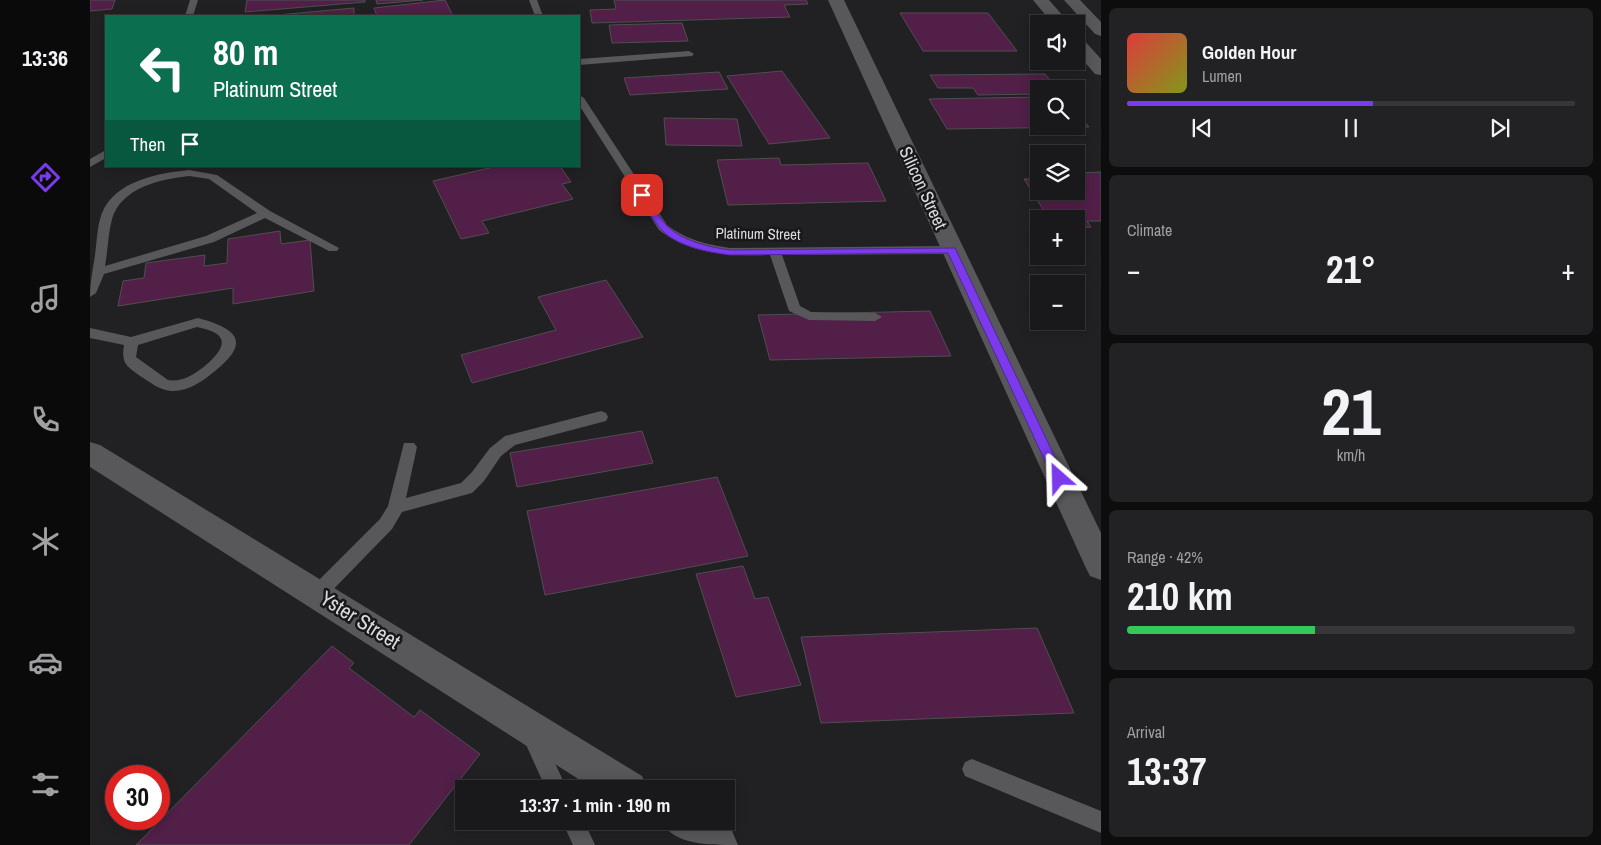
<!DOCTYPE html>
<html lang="en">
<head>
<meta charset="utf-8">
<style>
  :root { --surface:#19181a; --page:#222123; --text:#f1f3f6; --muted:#9fa0a2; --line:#373739; --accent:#7c3aed }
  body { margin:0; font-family:"Archivo Narrow",sans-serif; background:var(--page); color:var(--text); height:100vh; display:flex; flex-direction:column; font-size:19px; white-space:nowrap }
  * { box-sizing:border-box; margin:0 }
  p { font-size:16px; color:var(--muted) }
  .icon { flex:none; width:28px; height:28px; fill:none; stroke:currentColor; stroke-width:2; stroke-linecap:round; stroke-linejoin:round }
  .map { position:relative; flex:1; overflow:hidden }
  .details { display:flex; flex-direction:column; gap:8px; padding:8px; background:#0e0d0e; width:500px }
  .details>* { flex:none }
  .top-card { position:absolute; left:15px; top:15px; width:475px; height:152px; border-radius:0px; box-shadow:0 2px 12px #0003,0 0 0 1px var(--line); background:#0b6e4f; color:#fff; overflow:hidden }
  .buttons { position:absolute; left:940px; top:15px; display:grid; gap:10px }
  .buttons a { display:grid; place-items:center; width:55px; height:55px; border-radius:0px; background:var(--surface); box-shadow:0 2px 12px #0003,0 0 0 1px var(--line); font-size:25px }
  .speed { position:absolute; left:15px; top:765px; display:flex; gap:10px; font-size:25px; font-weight:700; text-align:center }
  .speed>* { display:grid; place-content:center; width:65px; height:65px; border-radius:50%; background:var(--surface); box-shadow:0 2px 12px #0003,0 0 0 1px var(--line); line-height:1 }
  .speed .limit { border:8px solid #d22; background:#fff; color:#111 }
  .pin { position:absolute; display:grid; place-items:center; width:42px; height:42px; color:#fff; margin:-21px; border-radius:10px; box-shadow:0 2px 8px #0006 }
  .me { position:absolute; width:55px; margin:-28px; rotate:335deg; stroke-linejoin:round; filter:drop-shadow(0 0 4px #0008) }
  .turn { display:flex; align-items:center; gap:18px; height:105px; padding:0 25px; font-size:22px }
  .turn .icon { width:65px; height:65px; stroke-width:2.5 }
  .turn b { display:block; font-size:35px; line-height:42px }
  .then { display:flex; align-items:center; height:48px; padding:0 25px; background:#0003; gap:10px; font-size:19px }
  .big { font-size:38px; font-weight:700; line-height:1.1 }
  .details .card { flex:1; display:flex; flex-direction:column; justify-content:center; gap:8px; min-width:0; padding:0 18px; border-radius:8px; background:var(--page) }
  .details .dial { align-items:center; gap:0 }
  .dial b { font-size:65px; line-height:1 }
  .song { display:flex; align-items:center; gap:15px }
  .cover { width:60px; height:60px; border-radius:8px; background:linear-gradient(135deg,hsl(0 70% 55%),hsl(70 70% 35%)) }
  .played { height:5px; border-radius:2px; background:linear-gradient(90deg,var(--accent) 55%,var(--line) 55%) }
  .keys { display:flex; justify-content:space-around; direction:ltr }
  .heat { display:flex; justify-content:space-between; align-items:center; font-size:28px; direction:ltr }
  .charge { height:8px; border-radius:4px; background:linear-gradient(90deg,#34c759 42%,var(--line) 0) }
  .trip { position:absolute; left:365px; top:780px; width:280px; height:50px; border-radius:0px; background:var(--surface); box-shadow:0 2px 12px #0003,0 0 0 1px var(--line); font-weight:700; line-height:50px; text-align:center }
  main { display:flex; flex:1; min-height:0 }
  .menu { display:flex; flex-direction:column; width:90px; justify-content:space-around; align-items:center; background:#0a0a0a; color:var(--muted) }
  .menu .icon { width:35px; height:35px }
  .menu .active { color:var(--accent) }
  .menu b { font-size:22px; color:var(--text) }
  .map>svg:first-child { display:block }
</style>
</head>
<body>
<main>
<nav class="menu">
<b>13:36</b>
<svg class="icon active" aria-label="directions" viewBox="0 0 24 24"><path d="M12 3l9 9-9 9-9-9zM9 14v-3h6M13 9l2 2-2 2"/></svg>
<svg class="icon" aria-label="music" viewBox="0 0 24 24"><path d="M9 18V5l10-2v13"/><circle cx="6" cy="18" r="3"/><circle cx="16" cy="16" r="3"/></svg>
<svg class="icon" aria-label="phone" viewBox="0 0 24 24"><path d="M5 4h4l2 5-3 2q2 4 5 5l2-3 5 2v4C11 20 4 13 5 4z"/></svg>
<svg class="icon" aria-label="climate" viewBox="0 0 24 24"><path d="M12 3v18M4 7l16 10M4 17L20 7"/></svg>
<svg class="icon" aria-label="car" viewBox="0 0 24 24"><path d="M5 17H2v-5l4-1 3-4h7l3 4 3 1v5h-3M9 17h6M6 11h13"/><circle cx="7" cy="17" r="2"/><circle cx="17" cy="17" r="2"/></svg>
<svg class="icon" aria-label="filters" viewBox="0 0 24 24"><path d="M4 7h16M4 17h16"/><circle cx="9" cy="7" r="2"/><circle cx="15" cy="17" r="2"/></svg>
</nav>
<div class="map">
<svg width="1011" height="845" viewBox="0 0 1011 845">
  <rect width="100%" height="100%" fill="#212022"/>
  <path fill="#511f48" stroke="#504e50" d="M0,0H25L22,9L0,11Z
    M157,0H275V2L155,12Z
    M286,0H333L287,4Z
    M355,0L363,16H287L284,8Z
    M524,0H716L718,4L694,5L700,17L502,23L500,10L526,9Z
    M264,8V16H176Z
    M810,13H898L927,51H833Z
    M592,23L598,41L522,43L519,25Z
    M692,71L740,138L679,144L637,76Z
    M629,72L638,89L540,95L534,78Z
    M955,74L967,89H949V94L888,95L883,88H848L840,75Z
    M949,97V126H986V112L999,127L857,129L839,99Z
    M574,118L647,119L652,146L576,145Z
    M689,158L691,165L778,163L796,201L638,205L627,160Z
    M408,166H470L481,182L472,184L483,199L392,221L399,233L371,239L343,181Z
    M1011,172V221H997L1001,227L986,228V219H959L934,179H949V191H986V173Z
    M190,231L191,244L220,240L224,291L143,304V288L28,306L33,281L54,278L56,263L115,255L114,266L137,263L138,239Z
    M516,280L553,337L382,383L371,355L466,330L448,297Z
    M840,311L861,356L680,360L668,315Z
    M552,431L563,463L427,487L420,453Z
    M627,477L658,556L455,595L437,511Z
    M653,566L665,599L678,597L711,685L646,697L606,574Z
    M947,628L984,713L731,723L711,637Z
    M242,646L264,663L259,668L324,717L330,710L390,754L319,845H46Z"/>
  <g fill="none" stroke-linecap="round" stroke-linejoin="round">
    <path fill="#585759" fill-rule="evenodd" d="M100,0H108L103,16H95Z
      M439,0H447L453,16H445Z
      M599,51L604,54L602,56L489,65V59Z
      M489,95L494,98L577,225C597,240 615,244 640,248L861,246L867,250L861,254L692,255L710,306L721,312L785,313L792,317L785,321L719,320L699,311L680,255C640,256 601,255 569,230L489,105Z
      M16,150V158L0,167V159Z
      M99,170L127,175L180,211L249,248L247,251H239L175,218L124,242L14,274L6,293L0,297C0,282 3,269 5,255C7,241 7,226 12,213C25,181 68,173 99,170ZM99,176L119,179L167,213L116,236L15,266C18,250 18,234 22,219C31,188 70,179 99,176Z
      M108,318C145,328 163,341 125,371C113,381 98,392 81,391C69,390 60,382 50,376C36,366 31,363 34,345L0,338V328L41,337ZM107,327C114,329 128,331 131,339C137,351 108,373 98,377C92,380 84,381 78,380L46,357L48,345Z
      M511,411L516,413L518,417L516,421L425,445L411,456L394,481L382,493L312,512L302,529L233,600L227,602L221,600L218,594L221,588L290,519L298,506L314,443H324L327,447L316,498L371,483L382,472L400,448L415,436Z
      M443,728L450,731L477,789H456L433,738L436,731Z
      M882,759L1011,811V833L875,776L872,769L875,762Z
      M472,821H494L505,845H483Z"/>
    <path fill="#585759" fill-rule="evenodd" d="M738,0H754L1011,533V580L1000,576L995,566Z
      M0,442L10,445L552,776L558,789H504L0,467Z
      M571,821H626L642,831L648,845C617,845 584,845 571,821Z"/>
    <path fill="#585759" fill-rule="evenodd" d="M943,0H959L980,24H963Z
      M974,0H990L1011,22V36L1005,34Z
      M986,36L992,38L1011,59V75L1005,74L986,52Z"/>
  </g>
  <path fill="#7c3aed" stroke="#51269a" d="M552,192L555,193C562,203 568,217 577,226C593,241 618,247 640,250L865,248L975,478L974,482H965L963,478L858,253L640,255C617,252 584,246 569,227C561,217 554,205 548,195Z"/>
  <g text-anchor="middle" stroke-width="5" stroke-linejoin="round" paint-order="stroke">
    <g font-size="15" fill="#dcdbdc" stroke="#181719">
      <text transform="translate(668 234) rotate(1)" y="5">Platinum Street</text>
    </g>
    <g font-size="18" fill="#dcdbdc" stroke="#181719">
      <text transform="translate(833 188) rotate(65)" y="6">Silicon Street</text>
    </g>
    <g font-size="21" fill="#dcdbdc" stroke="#181719">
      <text transform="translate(270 620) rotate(32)" y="7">Yster Street</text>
    </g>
  </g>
</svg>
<div class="buttons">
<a><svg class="icon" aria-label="sound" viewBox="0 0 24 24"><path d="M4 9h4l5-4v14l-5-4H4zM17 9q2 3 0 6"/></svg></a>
<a><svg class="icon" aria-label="search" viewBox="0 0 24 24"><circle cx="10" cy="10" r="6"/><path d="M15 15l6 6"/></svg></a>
<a><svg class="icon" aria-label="layers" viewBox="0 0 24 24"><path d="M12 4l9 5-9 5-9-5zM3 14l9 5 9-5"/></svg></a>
<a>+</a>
<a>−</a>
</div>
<div class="speed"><div class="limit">30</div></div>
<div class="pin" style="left:552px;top:195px;background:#d93025"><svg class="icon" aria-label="arrive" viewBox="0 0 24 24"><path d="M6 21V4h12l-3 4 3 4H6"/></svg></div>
<svg class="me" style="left:969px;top:478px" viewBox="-20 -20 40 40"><path d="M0-17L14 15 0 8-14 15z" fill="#7c3aed" stroke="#fff" stroke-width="4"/></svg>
<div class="trip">13:37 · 1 min · 190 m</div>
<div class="top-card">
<div class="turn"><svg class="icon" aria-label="left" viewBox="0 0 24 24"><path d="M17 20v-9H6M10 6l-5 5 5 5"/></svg><div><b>80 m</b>Platinum Street</div></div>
<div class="then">Then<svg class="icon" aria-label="arrive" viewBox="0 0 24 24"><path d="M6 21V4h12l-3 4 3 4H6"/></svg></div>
</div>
</div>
<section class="details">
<div class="card">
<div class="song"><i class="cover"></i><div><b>Golden Hour</b><p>Lumen</p></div></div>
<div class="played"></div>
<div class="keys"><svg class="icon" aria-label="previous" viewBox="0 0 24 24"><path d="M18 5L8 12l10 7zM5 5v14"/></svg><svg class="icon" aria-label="pause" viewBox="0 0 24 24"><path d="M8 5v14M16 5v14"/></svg><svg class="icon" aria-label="next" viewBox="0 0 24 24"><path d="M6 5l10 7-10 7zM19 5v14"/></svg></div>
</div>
<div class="card"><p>Climate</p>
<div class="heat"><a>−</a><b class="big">21°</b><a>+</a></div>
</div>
<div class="card dial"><b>21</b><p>km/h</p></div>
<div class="card"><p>Range · 42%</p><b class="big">210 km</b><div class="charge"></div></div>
<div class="card"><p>Arrival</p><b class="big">13:37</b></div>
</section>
</main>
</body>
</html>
